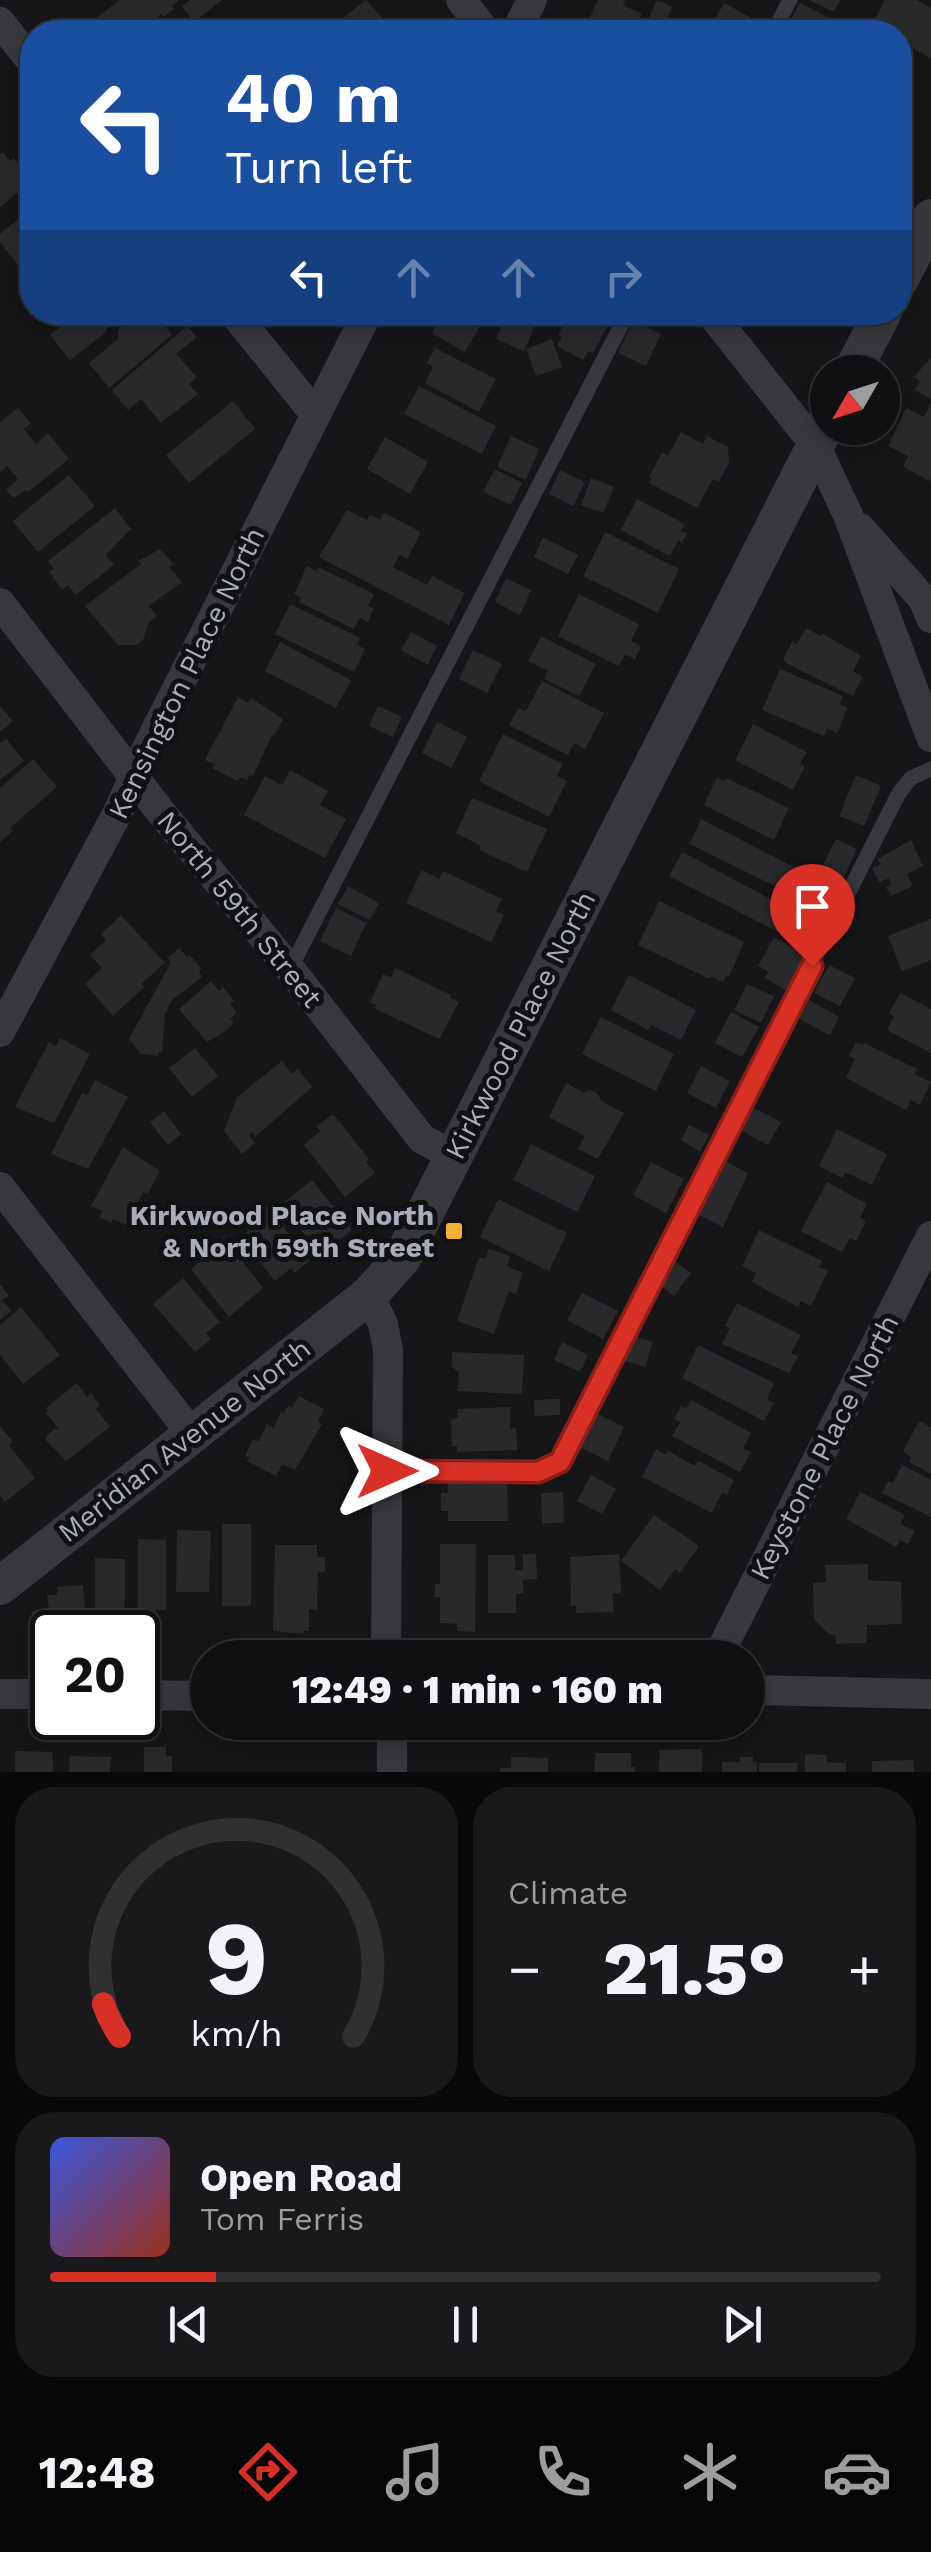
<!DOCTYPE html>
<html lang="en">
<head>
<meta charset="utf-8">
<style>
  :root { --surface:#101012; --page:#19191b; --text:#f1f3f6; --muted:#9c9d9f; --line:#303032; --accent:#d93025 }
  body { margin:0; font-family:"Work Sans",sans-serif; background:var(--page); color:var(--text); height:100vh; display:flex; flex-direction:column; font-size:38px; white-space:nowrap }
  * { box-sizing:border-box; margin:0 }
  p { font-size:32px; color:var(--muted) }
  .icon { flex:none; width:55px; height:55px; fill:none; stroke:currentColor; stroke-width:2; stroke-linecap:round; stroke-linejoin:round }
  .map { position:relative; height:1772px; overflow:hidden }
  .details { display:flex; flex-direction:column; gap:15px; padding:15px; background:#09090a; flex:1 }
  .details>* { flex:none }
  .top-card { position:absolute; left:20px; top:20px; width:892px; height:305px; border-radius:40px; box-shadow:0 5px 15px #0003,0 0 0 2px var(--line); background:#1a4fa0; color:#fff; overflow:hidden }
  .needle { width:65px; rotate:231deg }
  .controls { position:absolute; left:810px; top:355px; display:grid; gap:20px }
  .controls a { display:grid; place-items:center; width:90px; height:90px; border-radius:50%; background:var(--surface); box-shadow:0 5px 15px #0003,0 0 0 2px var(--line); font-size:50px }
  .speed { position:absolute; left:30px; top:1610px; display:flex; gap:20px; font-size:50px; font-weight:700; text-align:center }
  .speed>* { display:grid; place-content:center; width:130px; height:130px; border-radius:50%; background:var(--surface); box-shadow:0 5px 15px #0003,0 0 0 2px var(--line); line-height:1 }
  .speed .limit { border:5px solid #111; border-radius:15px; background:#fff; color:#111 }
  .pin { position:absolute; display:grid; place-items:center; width:85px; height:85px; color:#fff; margin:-102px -42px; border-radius:50% 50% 50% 0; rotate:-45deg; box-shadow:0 0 10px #0007 }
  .pin .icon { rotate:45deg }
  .me { position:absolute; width:110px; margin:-55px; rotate:90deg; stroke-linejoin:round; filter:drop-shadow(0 0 8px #0008) }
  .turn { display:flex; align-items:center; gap:35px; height:210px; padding:0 40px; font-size:45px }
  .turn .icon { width:130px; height:130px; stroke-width:2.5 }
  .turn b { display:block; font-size:70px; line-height:85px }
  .lanes { display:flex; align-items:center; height:95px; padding:0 40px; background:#0003; justify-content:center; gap:50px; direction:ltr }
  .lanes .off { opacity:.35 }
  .big { font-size:75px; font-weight:800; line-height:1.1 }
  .details .tile { flex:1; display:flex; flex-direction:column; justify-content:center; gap:15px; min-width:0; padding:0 35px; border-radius:40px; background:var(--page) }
  .details .dial { align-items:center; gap:0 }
  .dial svg { height:260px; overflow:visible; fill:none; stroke:var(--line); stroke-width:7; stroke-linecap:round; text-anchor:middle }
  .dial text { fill:var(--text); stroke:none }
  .song { display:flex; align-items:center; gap:30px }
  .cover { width:120px; height:120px; border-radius:15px; background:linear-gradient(135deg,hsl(230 70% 55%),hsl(10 70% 35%)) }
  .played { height:10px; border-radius:5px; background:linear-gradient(90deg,var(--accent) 20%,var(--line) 20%) }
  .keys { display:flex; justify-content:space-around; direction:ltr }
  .heat { display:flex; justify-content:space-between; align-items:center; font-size:55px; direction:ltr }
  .details .tiles { flex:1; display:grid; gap:15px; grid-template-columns:1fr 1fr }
  .tile:last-child { grid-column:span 2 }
  .trip { position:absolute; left:190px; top:1640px; width:575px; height:100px; border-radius:50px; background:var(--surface); box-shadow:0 5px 15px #0003,0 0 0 2px var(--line); font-weight:800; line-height:100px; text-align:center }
  .tab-bar { display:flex; height:160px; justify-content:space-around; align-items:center; background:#060607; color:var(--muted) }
  .tab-bar .icon { width:70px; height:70px }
  .tab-bar .on { color:var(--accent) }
  .tab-bar b { font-size:45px; color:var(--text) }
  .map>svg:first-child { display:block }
</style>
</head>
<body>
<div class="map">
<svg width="931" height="1772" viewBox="0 0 931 1772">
  <rect width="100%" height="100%" fill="#161618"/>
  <path fill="#29292c" d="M120,0H179L172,6L174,9L164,17L161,14L141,32H97L102,28L95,19Z
    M190,0H222L194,22L182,6Z
    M366,0L393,30L325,32Z
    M598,0H625L623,5L642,14L633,32H583Z
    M657,0L672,7L663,28L657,25L655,29L646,24Z
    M809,0H840L834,12Z
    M885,0H916L931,8V58L900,42V32H882L871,27Z
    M724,3L750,17L742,32H731L716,24L718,21L715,19Z
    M800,3L856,32H784Z
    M186,20L194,29L199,25L205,32H170Z
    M3,152L10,161L14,158L25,171L20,175L28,184L0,207V154Z
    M32,208V264L23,272L0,242V234Z
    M32,277V311L17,291Z
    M79,312H125L108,326L106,332L70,360L50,335Z
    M139,312H154L172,335L109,388L89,363L118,339V330Z
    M443,312L457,317L460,312H492L487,321L484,319L465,352L432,333Z
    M508,312L536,323L524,351L496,339Z
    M570,312H615L593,353L588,351L583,360L557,346L562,337L558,335Z
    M633,321L661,334L646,366L618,353Z
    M187,326L197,337L176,354L197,377L189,384L198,394L161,423L141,399L128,410L112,390Z
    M552,339L562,367L536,376L526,349Z
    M435,348L496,379L479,412L425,383L433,367L427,363Z
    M931,357V399L915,390L920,381L914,377Z
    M419,386L496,426L482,454L404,414Z
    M233,401L255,429L189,483L166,455Z
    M931,403V479L930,481L903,467L908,456L888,446L906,408L924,417Z
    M18,408L31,423L24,429L36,444L48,433L69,459L28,492L26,490L13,498L6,490L18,479L7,466L0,472V422Z
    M681,432L703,444L707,436L728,447L729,462L719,482L713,479L697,508L649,483L652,478L649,477L662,452L668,456Z
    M511,436L539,449L526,480L497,467Z
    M385,437L428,462L410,494L367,469Z
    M495,469L522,483L511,505L483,492Z
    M560,470L585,482L573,506L549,494Z
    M69,475L95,506L38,552L13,521Z
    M591,478L614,487L603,513L581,505Z
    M637,499L685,524L681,531L687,534L682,543L678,541L670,556L621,530Z
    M115,508L131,529L106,555L114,565L76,595L68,585L62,590L49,572L54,569L48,561Z
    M347,510L367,520L370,515L380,520L384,513L421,532L407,559L400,555L393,567L427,585L432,576L465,593L449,625L319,557Z
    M605,532L679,569L658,613L583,576Z
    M543,537L578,555L568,574L534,557Z
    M160,549L174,564L169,567L182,582L149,606L157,616L149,622L143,640L136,645H118L85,606L141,564L138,561Z
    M307,566L316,571L318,567L374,594L368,606L374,608L368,622L360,618L354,629L299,602L301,598L294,594Z
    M506,578L531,590L520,615L495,602Z
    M579,594L639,624L631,641L641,646L635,659L625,654L619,666L558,636Z
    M290,604L360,638L357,645L365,649L354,672L275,634Z
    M806,628L821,636L823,634L861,656L853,671L863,677L853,696L786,663L783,659L792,642L797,644Z
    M411,632L437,646L428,665L401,650Z
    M541,636L596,664L579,696L544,679L548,671L528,661Z
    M280,642L351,680L336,708L265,671Z
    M473,650L502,664L487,693L459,679Z
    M780,669L843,696L840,704L847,708L837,733L827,728L824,736L762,710Z
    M542,681L604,713L585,749L574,743L568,755L509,725L519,708L526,711Z
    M238,697L248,703L251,698L283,719L274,736L272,735L253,776L250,775L247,780L240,777L238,781L212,768L214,764L205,760Z
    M0,706L13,721L0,732Z
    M378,706L402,717L393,737L369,726Z
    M437,722L467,737L451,768L422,753Z
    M753,724L807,752L800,764L805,767L793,790L735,760Z
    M503,734L563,764L557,776L567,781L549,817L479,781Z
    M6,739L24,761L0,780V743Z
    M33,759L57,787L10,828L13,831L0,842V788Z
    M290,770L328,791L320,805L346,819L325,858L244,815L265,776L282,785Z
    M856,775L881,786L864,826L839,816Z
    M717,777L724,781L726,778L789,808L774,840L704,805Z
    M472,798L547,829L527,872L479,850L481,846L456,833Z
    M701,819L813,877L801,899L690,844Z
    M836,839L857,849L844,877L822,867Z
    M911,840L923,866L907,874L913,886L891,896L886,887L892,885L889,878L879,883L872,868L880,864L878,859Z
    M682,852L795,912L782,934L669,876Z
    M422,870L439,879L443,871L502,899L496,911L504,915L491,942L406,903Z
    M348,886L379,903L370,920L338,904Z
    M659,901L744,942L729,977L726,975L723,982L711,976L710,979L638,945Z
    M336,908L366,923L351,956L320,941Z
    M121,915L165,963L141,984L144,987L113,1016L85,984L102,968L90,955L106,940L101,934Z
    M931,919V960L902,971L888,936Z
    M774,937L806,955L786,990L765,978L768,972L758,966Z
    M179,948L187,957L190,955L201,969L199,971L202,977L172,1000L165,1014L162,1052H159L158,1056L141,1054L129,1039L171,962L168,958Z
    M829,965L855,978L840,1006L814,993Z
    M395,968L451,995L450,998L459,1002L439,1039L374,1008L376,1005L370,1002L383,974L391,978Z
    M629,975L696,1010L681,1040L651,1025L648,1030L611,1010Z
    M211,981L219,991L223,987L234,1001L230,1004L237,1013L230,1019L234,1022L226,1031L207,1042L179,1009Z
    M747,984L774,996L761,1023L734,1010Z
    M900,993L931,1009V1053L887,1030L894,1016L889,1013Z
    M809,1000L839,1017L830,1035L799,1019Z
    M731,1012L759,1027L742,1057L715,1043Z
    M601,1017L674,1054L656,1091L582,1054Z
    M60,1038L90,1054L54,1123L15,1107L49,1042L56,1046Z
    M856,1042L863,1045L864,1043L917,1069L914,1074L931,1082L920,1105L911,1100L906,1110L846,1078L855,1059L849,1056Z
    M195,1048L218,1076L192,1097L169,1068Z
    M282,1061L292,1074L298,1069L312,1087L255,1137L252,1132L249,1135L255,1143L242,1154L224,1131L237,1097Z
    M701,1066L730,1081L716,1108L687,1093Z
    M95,1080L128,1097L88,1169L51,1154L82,1093L87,1095Z
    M566,1083L584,1093L590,1090L598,1094L601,1101L624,1113L598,1159L578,1149L585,1136L549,1117Z
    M754,1108L781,1122L768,1145L742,1131Z
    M164,1111L181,1134L168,1145L150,1122Z
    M333,1114L369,1159L366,1162L375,1173L345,1197L304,1145L320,1131L317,1126Z
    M689,1125L709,1135L700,1152L681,1140Z
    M837,1129L887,1154L872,1185L845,1172L843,1178L819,1166Z
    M531,1144L595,1176L577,1212L513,1180Z
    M123,1147L160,1171L148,1194L143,1192L126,1225L113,1219L111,1223L99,1217L103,1211L91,1206Z
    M723,1160L748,1173L723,1227L697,1214Z
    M651,1162L684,1179L666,1213L633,1195Z
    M312,1180L352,1230L334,1244L329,1238L316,1249L281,1205Z
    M827,1182L867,1204L860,1218L866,1221L856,1241L850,1238L842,1252L801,1231Z
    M498,1199L567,1233L549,1271L480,1237Z
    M262,1201L310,1260L295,1273L291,1268L275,1281L240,1238L248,1231L239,1220Z
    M759,1230L822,1261L819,1267L828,1271L811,1306L801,1301L798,1307L752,1282L756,1273L742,1266Z
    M224,1237L263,1288L229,1317L191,1269L208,1255L205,1251Z
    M489,1249L510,1256L507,1266L523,1273L516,1294L509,1291L494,1334L457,1321L479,1257L485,1259Z
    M676,1262L691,1273L674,1296L660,1285Z
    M183,1278L220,1322L206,1333L211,1339L195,1352L153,1304Z
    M0,1284L9,1296L2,1300L11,1311L0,1320Z
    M582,1293L618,1311L603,1339L567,1320Z
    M737,1303L801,1335L791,1353L798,1356L789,1373L722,1344L730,1328L725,1326Z
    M21,1307L60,1355L23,1384L0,1355V1325Z
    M633,1336L653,1342L645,1367L625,1361Z
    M562,1342L588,1355L580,1372L554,1360Z
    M698,1345L774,1383L767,1399L774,1403L764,1421L682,1378Z
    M452,1352L524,1355L522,1394L458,1391L459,1372L452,1367Z
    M77,1383L87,1397L91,1393L100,1406L96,1409L110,1427L66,1461L46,1440V1436L54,1429L59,1430L46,1413L48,1411L46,1408Z
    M299,1396L324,1409L318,1421L322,1424L295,1470L282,1464L276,1476L247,1461L249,1458L245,1456L253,1439L258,1442L267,1424L273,1428L281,1412L284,1413L288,1406L292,1408Z
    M560,1399V1415L534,1416V1400Z
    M691,1400L751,1433L743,1448L751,1452L740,1472L672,1436L680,1422L674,1419L681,1406L686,1409Z
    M510,1407V1429L516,1428L517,1450L457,1452V1446H452L451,1419L458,1418V1409Z
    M593,1412L624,1427L608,1461L577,1446Z
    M919,1421L931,1427V1474L909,1462L911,1457L903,1452Z
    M0,1426L13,1442L9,1445L35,1478L5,1502L0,1496Z
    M656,1449L666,1455L668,1451L695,1466L698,1461L734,1480L727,1495L722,1492L712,1513L642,1477Z
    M902,1465L931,1480V1517L882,1493L888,1481L893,1483Z
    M591,1475L616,1489L602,1514L577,1501Z
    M507,1482L508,1521H448V1511H441V1493H448V1483Z
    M563,1492L564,1522L542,1524L541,1493Z
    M860,1492L905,1515L900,1524L915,1531L908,1544L900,1540L896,1547L846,1519Z
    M654,1515L699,1546L680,1573L675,1569L660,1590L621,1561Z
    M222,1524H251V1606H222Z
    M177,1530L211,1531L209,1592H176Z
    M138,1539L166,1540V1610H138Z
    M440,1544H476L475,1632L457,1631V1624L440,1623V1597H435V1584H440Z
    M275,1545H317V1557H325V1572H318L317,1610L309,1609V1631H304V1634L273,1631Z
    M523,1554H536L537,1579L523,1580V1593L516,1594V1613H488V1555H515V1570H523Z
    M619,1554L621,1593L612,1594L614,1612L576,1613V1606H571L570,1557Z
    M95,1558L125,1559V1629H95Z
    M868,1564V1580L901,1582L902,1624L867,1625L866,1643L836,1644L835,1634H829L814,1619L813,1583L826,1582L825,1565Z
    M83,1585L87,1632H52V1636L34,1638L32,1611L49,1610L47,1595H57V1587Z
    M144,1747H166V1756H172V1772H144Z
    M702,1749V1772H659V1750Z
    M15,1751L53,1752V1772H15Z
    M596,1753H631V1767H635V1772H594Z
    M805,1754L827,1755V1762L846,1763V1772H805Z
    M70,1756L111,1757L110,1772H69Z
    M511,1757L548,1758V1772H500V1768H511Z
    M740,1757H753V1762H757V1772H722V1762H740Z
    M914,1760V1772H872V1761Z
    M759,1763H797V1772H759Z"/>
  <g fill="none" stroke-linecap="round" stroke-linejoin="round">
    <path stroke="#37383d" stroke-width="15" d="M773,32L790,0
      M290,969L628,312
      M387,1471L538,1472L550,1469L560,1461L899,793L911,778L931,769"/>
    <path stroke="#37383d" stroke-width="30" d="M461,0L486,32
      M0,22L32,62
      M516,32L532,0
      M233,312L315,414
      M710,312L815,445L848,515L931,737
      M860,528L923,599L931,618
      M0,603L160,811L290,969L422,1139L454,1156
      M0,1032L117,814L150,742L368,312
      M0,1187L191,1433
      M369,1295L383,1324L388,1350L386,1658
      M717,1658L931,1236
      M748,1690L931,1694
      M0,1694H52
      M138,1695L208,1696
      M392,1772V1722"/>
    <path stroke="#37383d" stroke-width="38" d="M900,279L931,218
      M852,372L883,312
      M0,1586L369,1295L402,1258L828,421"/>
  </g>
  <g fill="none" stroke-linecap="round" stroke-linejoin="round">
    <g stroke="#8d1f18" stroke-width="25">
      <path id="route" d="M387,1471L538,1472L560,1462L812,966"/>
    </g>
    <use href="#route" stroke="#d93025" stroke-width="18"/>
  </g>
  <rect fill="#f2b134" stroke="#111113" stroke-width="4" x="444" y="1221" width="20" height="20" rx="5"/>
  <g text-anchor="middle" stroke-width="10" stroke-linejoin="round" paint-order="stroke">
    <g font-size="28" fill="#a8adb8" stroke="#111113">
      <text transform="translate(186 673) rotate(-64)" y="10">Kensington Place North</text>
      <text transform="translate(240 909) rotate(51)" y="10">North 59th Street</text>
      <text transform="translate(520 1025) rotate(-63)" y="10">Kirkwood Place North</text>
      <text transform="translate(184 1440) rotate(-38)" y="10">Meridian Avenue North</text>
      <text transform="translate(824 1447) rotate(-63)" y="10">Keystone Place North</text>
    </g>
    <g font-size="28" font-weight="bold" fill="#a8adb8" stroke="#111113" text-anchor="end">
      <text x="434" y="1225">Kirkwood Place North<tspan x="434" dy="32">&amp; North 59th Street</tspan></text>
    </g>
  </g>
</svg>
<div class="controls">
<a><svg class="needle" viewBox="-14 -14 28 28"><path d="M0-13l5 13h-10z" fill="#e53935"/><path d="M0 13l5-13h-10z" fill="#9c9d9f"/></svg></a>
</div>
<div class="speed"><div class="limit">20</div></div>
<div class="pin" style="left:812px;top:966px;background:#d93025"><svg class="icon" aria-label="arrive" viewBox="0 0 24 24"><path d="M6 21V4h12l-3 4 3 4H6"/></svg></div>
<svg class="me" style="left:387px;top:1471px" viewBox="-20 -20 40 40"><path d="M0-17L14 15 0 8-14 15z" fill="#d93025" stroke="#fff" stroke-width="4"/></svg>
<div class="trip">12:49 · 1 min · 160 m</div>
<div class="top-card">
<div class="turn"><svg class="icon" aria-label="left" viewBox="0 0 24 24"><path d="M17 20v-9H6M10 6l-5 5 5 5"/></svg><div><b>40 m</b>Turn left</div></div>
<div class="lanes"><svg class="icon" aria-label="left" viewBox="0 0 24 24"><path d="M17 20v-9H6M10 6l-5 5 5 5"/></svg><svg class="icon off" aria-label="ahead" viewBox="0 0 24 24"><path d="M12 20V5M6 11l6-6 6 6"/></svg><svg class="icon off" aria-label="ahead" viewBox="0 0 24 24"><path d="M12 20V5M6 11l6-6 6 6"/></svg><svg class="icon off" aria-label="right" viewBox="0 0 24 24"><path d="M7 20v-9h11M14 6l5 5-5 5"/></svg></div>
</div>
</div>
<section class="details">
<div class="tiles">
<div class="tile dial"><svg viewBox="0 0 100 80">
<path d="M14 69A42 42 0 1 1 86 69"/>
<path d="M14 69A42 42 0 0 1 9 59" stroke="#d93025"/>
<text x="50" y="56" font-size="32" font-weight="700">9</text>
<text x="50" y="72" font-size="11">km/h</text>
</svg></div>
<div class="tile"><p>Climate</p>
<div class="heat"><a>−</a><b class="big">21.5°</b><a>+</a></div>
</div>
<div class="tile">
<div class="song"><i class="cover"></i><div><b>Open Road</b><p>Tom Ferris</p></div></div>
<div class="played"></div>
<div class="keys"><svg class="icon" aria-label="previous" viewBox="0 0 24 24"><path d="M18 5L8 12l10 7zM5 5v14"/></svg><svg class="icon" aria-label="pause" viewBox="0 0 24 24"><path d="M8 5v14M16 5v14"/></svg><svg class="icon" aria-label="next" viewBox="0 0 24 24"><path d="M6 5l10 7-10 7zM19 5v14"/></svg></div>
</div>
</div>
</section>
<nav class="tab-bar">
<b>12:48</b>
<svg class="icon on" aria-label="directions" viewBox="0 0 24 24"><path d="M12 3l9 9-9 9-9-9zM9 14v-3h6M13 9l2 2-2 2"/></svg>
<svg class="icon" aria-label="music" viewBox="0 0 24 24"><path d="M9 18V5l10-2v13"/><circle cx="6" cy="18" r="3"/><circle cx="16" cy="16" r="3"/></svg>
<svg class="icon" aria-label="phone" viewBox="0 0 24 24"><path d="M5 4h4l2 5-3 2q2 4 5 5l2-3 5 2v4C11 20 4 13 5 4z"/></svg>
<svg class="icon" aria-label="climate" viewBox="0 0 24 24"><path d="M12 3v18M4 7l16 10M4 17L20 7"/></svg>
<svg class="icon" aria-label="car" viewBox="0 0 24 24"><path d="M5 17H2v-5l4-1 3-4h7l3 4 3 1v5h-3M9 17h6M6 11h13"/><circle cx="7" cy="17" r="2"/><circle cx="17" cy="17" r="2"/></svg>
</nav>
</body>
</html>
